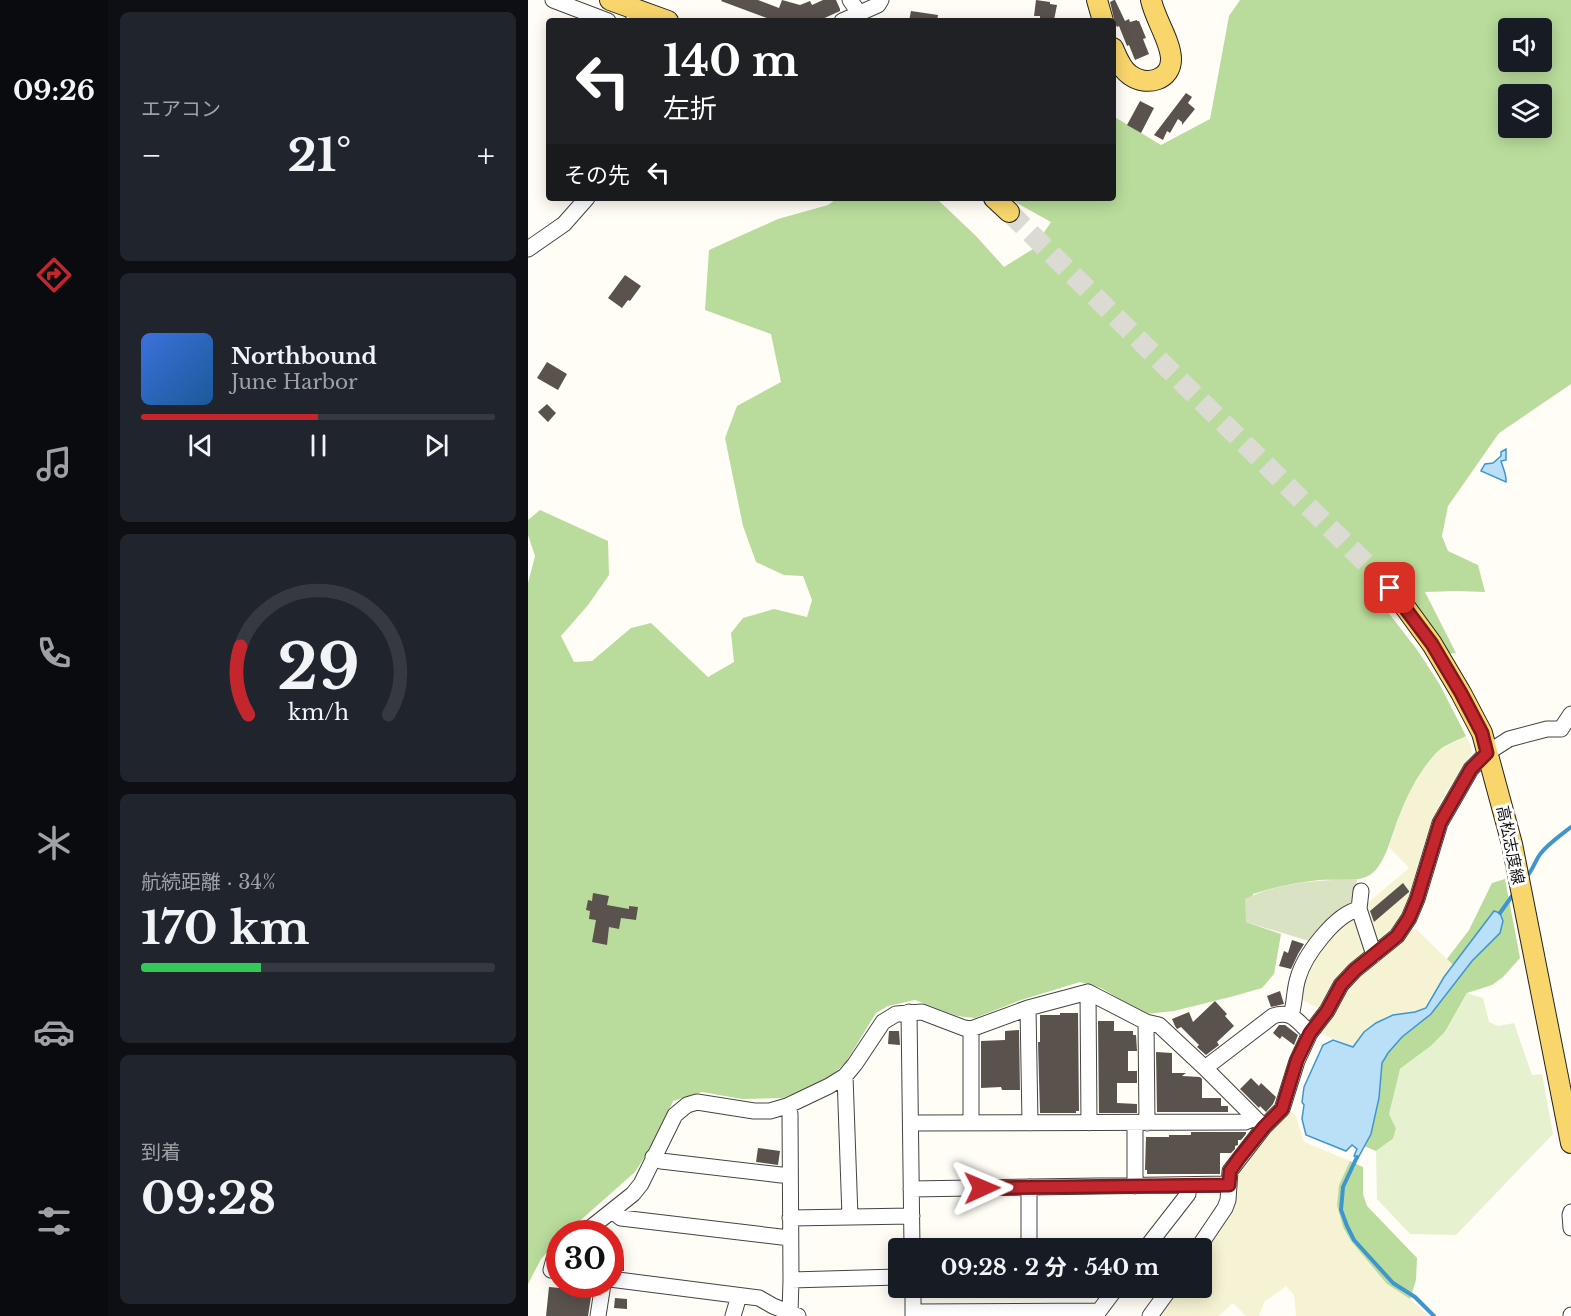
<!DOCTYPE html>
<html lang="ja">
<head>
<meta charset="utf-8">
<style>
  :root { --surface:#171b24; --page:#20242c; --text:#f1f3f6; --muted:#9ea1a6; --line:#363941; --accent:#c4262e }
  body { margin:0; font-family:"Libre Baskerville","Noto Sans JP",serif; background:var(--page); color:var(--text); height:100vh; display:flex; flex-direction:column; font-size:22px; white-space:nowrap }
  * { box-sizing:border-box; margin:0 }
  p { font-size:20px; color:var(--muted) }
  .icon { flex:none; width:33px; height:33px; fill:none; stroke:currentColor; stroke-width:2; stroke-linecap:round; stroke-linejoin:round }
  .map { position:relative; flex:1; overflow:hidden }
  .details { display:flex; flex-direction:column; gap:12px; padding:12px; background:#0d0f14; width:420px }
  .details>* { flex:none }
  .top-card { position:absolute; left:18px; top:18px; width:570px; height:183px; border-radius:6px; box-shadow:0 3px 15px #0003; background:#202124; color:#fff; overflow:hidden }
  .controls { position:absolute; left:970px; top:18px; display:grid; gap:12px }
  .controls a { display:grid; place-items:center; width:54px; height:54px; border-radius:6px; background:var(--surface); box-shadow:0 3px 15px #0003; font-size:30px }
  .speed { position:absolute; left:18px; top:1220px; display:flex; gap:12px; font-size:30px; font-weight:700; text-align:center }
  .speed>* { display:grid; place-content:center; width:78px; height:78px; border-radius:50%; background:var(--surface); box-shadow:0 3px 15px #0003; line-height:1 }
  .speed .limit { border:9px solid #d22; background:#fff; color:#111 }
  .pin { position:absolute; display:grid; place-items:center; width:51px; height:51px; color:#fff; margin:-26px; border-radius:12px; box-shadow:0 3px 9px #0006 }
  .me { position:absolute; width:66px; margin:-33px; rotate:89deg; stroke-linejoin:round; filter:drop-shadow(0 0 4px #0008) }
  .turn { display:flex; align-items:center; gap:21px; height:126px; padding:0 18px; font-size:27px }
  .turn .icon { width:78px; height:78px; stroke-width:2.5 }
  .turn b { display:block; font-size:42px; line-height:51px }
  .then { display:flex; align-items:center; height:57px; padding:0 18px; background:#0003; gap:12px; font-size:22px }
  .big { font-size:45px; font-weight:700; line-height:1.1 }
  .details .tile { flex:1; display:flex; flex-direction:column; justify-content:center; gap:9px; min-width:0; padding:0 21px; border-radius:9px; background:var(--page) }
  .details .dial { align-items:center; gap:0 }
  .dial svg { height:156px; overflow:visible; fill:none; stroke:var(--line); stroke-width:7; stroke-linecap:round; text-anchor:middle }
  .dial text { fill:var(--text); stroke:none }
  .song { display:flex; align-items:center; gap:18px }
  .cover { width:72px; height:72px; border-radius:9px; background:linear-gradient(135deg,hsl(220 70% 55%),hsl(210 70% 35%)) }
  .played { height:6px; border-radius:3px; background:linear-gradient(90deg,var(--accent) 50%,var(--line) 50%) }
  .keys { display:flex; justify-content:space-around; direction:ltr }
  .heat { display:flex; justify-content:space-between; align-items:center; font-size:33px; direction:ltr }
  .charge { height:9px; border-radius:4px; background:linear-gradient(90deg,#34c759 34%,var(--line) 0) }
  .trip { position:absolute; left:360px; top:1238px; width:324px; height:60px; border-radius:6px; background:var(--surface); box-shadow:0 3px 15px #0003; font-weight:700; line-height:60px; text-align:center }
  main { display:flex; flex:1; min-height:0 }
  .tab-bar { display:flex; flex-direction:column; width:108px; justify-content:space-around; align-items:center; background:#090b0e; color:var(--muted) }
  .tab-bar .icon { width:42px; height:42px }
  .tab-bar .active { color:var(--accent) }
  .tab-bar b { font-size:27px; color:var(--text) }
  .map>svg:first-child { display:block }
</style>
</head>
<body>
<main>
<nav class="tab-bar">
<b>09:26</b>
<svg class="icon active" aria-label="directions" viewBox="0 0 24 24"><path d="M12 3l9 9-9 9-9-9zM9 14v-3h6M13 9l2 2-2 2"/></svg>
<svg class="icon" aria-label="music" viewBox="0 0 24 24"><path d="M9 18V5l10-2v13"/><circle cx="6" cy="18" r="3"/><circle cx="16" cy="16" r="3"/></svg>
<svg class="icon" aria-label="phone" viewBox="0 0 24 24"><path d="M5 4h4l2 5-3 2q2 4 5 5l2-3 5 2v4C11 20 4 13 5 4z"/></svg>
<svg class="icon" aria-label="climate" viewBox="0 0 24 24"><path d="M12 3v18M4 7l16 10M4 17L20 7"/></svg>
<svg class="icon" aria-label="car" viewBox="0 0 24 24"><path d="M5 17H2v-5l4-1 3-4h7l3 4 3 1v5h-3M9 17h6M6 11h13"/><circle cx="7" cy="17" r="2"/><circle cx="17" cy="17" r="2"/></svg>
<svg class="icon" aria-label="filters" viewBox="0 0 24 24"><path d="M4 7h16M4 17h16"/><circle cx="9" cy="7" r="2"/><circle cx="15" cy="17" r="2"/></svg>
</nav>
<section class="details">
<div class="tile"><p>エアコン</p>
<div class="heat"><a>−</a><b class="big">21°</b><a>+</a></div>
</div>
<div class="tile">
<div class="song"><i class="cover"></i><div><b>Northbound</b><p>June Harbor</p></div></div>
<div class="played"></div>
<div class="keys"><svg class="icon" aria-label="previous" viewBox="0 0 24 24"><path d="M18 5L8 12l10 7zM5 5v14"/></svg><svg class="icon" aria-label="pause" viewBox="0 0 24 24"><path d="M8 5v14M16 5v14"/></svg><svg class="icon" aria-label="next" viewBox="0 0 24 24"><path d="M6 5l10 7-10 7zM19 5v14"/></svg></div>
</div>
<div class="tile dial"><svg viewBox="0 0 100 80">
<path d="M14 69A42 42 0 1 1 86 69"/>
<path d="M14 69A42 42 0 0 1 10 34" stroke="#c4262e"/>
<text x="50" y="56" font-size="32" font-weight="700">29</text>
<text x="50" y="72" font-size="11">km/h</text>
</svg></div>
<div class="tile"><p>航続距離 · 34%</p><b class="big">170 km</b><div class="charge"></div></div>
<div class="tile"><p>到着</p><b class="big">09:28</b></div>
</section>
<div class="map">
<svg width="1043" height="1316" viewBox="0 0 1043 1316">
  <rect width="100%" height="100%" fill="#fffdf5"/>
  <path fill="#f6f3d4" d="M938,736L943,746L944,753L914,799L907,817L881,903L865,932L848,946L834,908L881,868L861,847L871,816L881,793L895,770L908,752Z
    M827,913L840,950L827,959L817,970L800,993L792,1009L770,998L772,981L791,946Z
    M881,929H888L926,966L916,977L898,1008L887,1012L865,1015L836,1032L825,1047L789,1032L817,988Z
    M762,1111L768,1116L776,1142L822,1161L811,1185L844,1264L859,1284L882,1299L901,1316H768L766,1295L758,1286L736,1302L731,1316H718L705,1303L691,1316H632L652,1287H674V1255L687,1233L706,1209L710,1171L717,1160Z"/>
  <path fill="#b9dc9c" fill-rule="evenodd" d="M712,0H1043V384L971,433L920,506L914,536L920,551L950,565L957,592L928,591L897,592L928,653L916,654L852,571L839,585L890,651L912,685L938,736C928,741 914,746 907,754C892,771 880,793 872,814C864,831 858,869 838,877C824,882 807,879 792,880C770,882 746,887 725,894L718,922L753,934L746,974L734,988L706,996L646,1011L617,1014L573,988L552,982L493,1000L447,1018L429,1016L387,1000L360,1006L348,1013L318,1062L299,1080L255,1098L214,1099L174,1092L145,1101L125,1144L107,1172L38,1233H32L31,1240L13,1259L0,1284V583L7,556L0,535V520L12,510L80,541L81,575L60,605L33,636L46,662L64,661L103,628L123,623L180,677L206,662L203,633L215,618L246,609L279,617L284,600L275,576L256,575L228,562L215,526L197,438L209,406L253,382L243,334L177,310L181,250L250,219L300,205L310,198H408L448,236L476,267L505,249L523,222L480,198H585V116L633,145L682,119L701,16ZM981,28H1014V62H981ZM981,94H1014V128H981Z
    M977,879L992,958L975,977L964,985L939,993L917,1032L903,1046L872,1069L868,1129L865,1139L848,1151L836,1146L843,1134L851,1098L854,1063L860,1053L874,1037L903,1014L944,961L972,933L975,921L972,913L966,912L926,966L919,959L941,930L964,883Z
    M822,1161L835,1167V1194L839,1206L889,1258L888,1280L882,1299L859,1284L823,1241L815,1227L809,1205L811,1185Z"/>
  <path fill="#d9e3c4" d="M829,879L827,902L784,942L718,922L717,899C750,882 793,880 829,879Z"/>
  <path fill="#e6f2cf" d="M939,993L955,998L961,1022L970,1026L986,1023L1004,1075L1014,1074L1025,1134L928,1235L882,1234L849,1199L848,1151L865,1139L868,1129L861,1114L872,1069L903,1046L917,1032Z"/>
  <path fill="#b9e0f7" stroke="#3f96cf" stroke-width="1.5" d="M978,449V460L973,461C975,468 979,476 978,482L953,471L957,464L965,463L973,456V452Z
    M966,911L972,913L975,921L972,933L944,961L903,1014L874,1037L860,1053L854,1063L851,1098L843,1134L830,1158L826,1156L829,1149L824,1145L818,1151L778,1135L774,1119L776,1105L774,1102L776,1087L795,1045L805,1040L825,1047L836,1032L848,1023L865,1015L887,1012L898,1008L916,977Z"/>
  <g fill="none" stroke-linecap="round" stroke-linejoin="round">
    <path stroke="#3f96cf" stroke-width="4" d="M998,877C1005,871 1007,860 1013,853C1021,843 1033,835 1043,827
      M972,913L984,896
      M829,1157L815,1187L813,1210L819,1226L826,1240L865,1283L887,1297L906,1316"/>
  </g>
  <path fill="#5a524d" d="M194,0H230L251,8L254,0L272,5L282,1L284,5L295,0H308L312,9V11L290,21H247L193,1Z
    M508,0L522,2V4L529,5L526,20L512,18V16H506Z
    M586,0H587L597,21L601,19L602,22L609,20V21H611L618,38L615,39L621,54L607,60L601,45L599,46L591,26L589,27L587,23L582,2Z
    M383,11L410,15L409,21H381Z
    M658,93L664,97L660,103L667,109L654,125V122L650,119L642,133L639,131L635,140L626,135Z
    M612,101L626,108L613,133L599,125Z
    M97,275L113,286L102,301L100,300L94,308L80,298Z
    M19,362L39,374L30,390L9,378Z
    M19,404L28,413L20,422L10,412Z
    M875,883L881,891V892L846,922L842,911Z
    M65,893L81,896L79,905L101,909V906L110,907L108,920L93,918L91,929L81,927L79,945L64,942L68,920L61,919L62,911L58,910L60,900L64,901Z
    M764,940L776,944L770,954L763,969L751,966L756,951L760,953Z
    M752,991L756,1004L743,1007L739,996Z
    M687,1001L699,1014L697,1016L706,1026L689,1042L691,1045L678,1055L669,1047L671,1045L653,1027L649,1029L647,1026L644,1019L661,1012L665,1022Z
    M532,1013H550L551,1111H548V1113H512L510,1042H512V1015H532Z
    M570,1021H586V1031H605V1035H608L609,1051H600V1071H609V1083H589V1103L609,1104V1113H571Z
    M751,1025H757L770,1035L766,1045L754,1036L752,1039L745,1033Z
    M491,1030L492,1090H474L473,1087L453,1088V1041L477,1040V1031Z
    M361,1031H371L372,1045L360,1044Z
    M628,1052L644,1053V1073H658L654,1076L672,1077L674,1079V1098H693V1106H700V1112H629Z
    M723,1078L731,1086L733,1083L748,1097L745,1104L738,1112L732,1106L731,1108L712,1089Z
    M663,1132H718V1134L713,1140H710V1145L707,1146V1149L703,1153H692V1174H619V1170H617L618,1137H641V1135H663Z
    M230,1148L252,1151L250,1165L228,1162Z
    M82,1257L96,1259V1271L82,1269Z
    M21,1287L64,1291L60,1316H18Z
    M87,1298L99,1299V1309L86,1308Z"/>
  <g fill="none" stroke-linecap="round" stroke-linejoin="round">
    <path stroke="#dbdad3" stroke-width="20" stroke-dasharray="20 10" stroke-linecap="butt" d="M481,212L851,576"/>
    <g stroke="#444" stroke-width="17">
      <path id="minor" d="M25,0L80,21
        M322,0L331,13
        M105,21L106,20
        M314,21L350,5L353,0
        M0,249L36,224L59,198
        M831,909L846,955
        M560,992L561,1123
        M500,1008L502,1123
        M381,1012L384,1248
        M763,1015C767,1003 766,990 770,978C776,956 807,914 831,909L833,891
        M618,1022L619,1123
        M443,1029V1123
        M677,1068L745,1016C764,1010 769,1021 782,1033
        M317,1076L322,1217
        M259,1106L262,1114L263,1280L262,1313
        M383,1123L717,1122L727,1118
        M125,1157L133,1161L253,1175H262
        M607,1186V1123
        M501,1187V1248
        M383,1189L701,1184
        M84,1211L93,1218L262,1238
        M1043,1212L1042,1215L1043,1228
        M262,1218L384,1216
        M56,1233L105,1194L113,1184L147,1115L159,1105L169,1102L226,1111H242L259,1106L301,1086L317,1076L327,1064L355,1022L368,1014L394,1012L436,1028L443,1029L500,1008L560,992L618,1022L631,1025L677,1068L736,1127
        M486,1248H606
        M618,1248L660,1194V1186
        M670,1248L697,1208L700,1200L702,1171L736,1127L754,1109L769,1061L782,1033L799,1011L813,985L827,970L869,936L881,918L889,899L912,823L943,769L959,753L981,739L1019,729H1033L1043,714
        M32,1252L26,1259L23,1270L32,1271
        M82,1279L231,1298L245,1306L270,1316
        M263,1280L370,1277
        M385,1287V1316
        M385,1312L571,1311L589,1287
        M70,1316L75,1284
        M205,1316L211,1296
        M622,1316L643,1287
        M1043,1316V1315"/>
    </g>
    <g stroke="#222" stroke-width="22">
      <path id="major" d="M82,0L140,21
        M569,0L575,21
        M585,48C589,57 593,69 602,75C619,87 644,80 643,58C642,40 627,19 623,0
        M466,198L481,212
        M851,576L872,600L904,644L933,693L954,733L984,844L1043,1143"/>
    </g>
    <use href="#minor" stroke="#fff" stroke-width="15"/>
    <use href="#major" stroke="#f9d66b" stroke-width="20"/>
  </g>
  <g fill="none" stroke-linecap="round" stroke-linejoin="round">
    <g stroke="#7f191e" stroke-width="15">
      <path id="route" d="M454,1188L701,1185L702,1171L712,1157L736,1127L754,1109L769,1060L782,1033L799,1011L813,985L827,970L869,936L881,918L889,899L912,823L943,769L959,753L954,733L933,693L904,644L862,588"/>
    </g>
    <use href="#route" stroke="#c4262e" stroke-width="10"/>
  </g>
  <g text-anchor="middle" stroke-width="6" stroke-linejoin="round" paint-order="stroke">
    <g font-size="16" fill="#111" stroke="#fff">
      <text transform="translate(983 845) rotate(78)" y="6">高松志度線</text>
    </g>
  </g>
</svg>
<div class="controls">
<a><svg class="icon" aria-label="sound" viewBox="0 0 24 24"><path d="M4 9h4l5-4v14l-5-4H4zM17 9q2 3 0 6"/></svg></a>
<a><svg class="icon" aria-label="layers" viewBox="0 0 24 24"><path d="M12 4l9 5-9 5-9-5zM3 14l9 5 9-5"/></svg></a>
</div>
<div class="speed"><div class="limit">30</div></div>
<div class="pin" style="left:862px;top:588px;background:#d93025"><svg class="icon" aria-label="arrive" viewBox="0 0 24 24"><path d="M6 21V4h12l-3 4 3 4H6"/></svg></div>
<svg class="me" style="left:454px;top:1188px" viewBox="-20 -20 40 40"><path d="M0-17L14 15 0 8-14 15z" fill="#c4262e" stroke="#fff" stroke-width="4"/></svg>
<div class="trip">09:28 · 2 分 · 540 m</div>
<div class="top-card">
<div class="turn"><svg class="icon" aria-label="left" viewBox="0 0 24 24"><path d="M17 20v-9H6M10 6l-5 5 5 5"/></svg><div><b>140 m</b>左折</div></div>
<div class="then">その先<svg class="icon" aria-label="left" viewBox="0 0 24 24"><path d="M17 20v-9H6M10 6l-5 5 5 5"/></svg></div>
</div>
</div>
</main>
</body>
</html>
